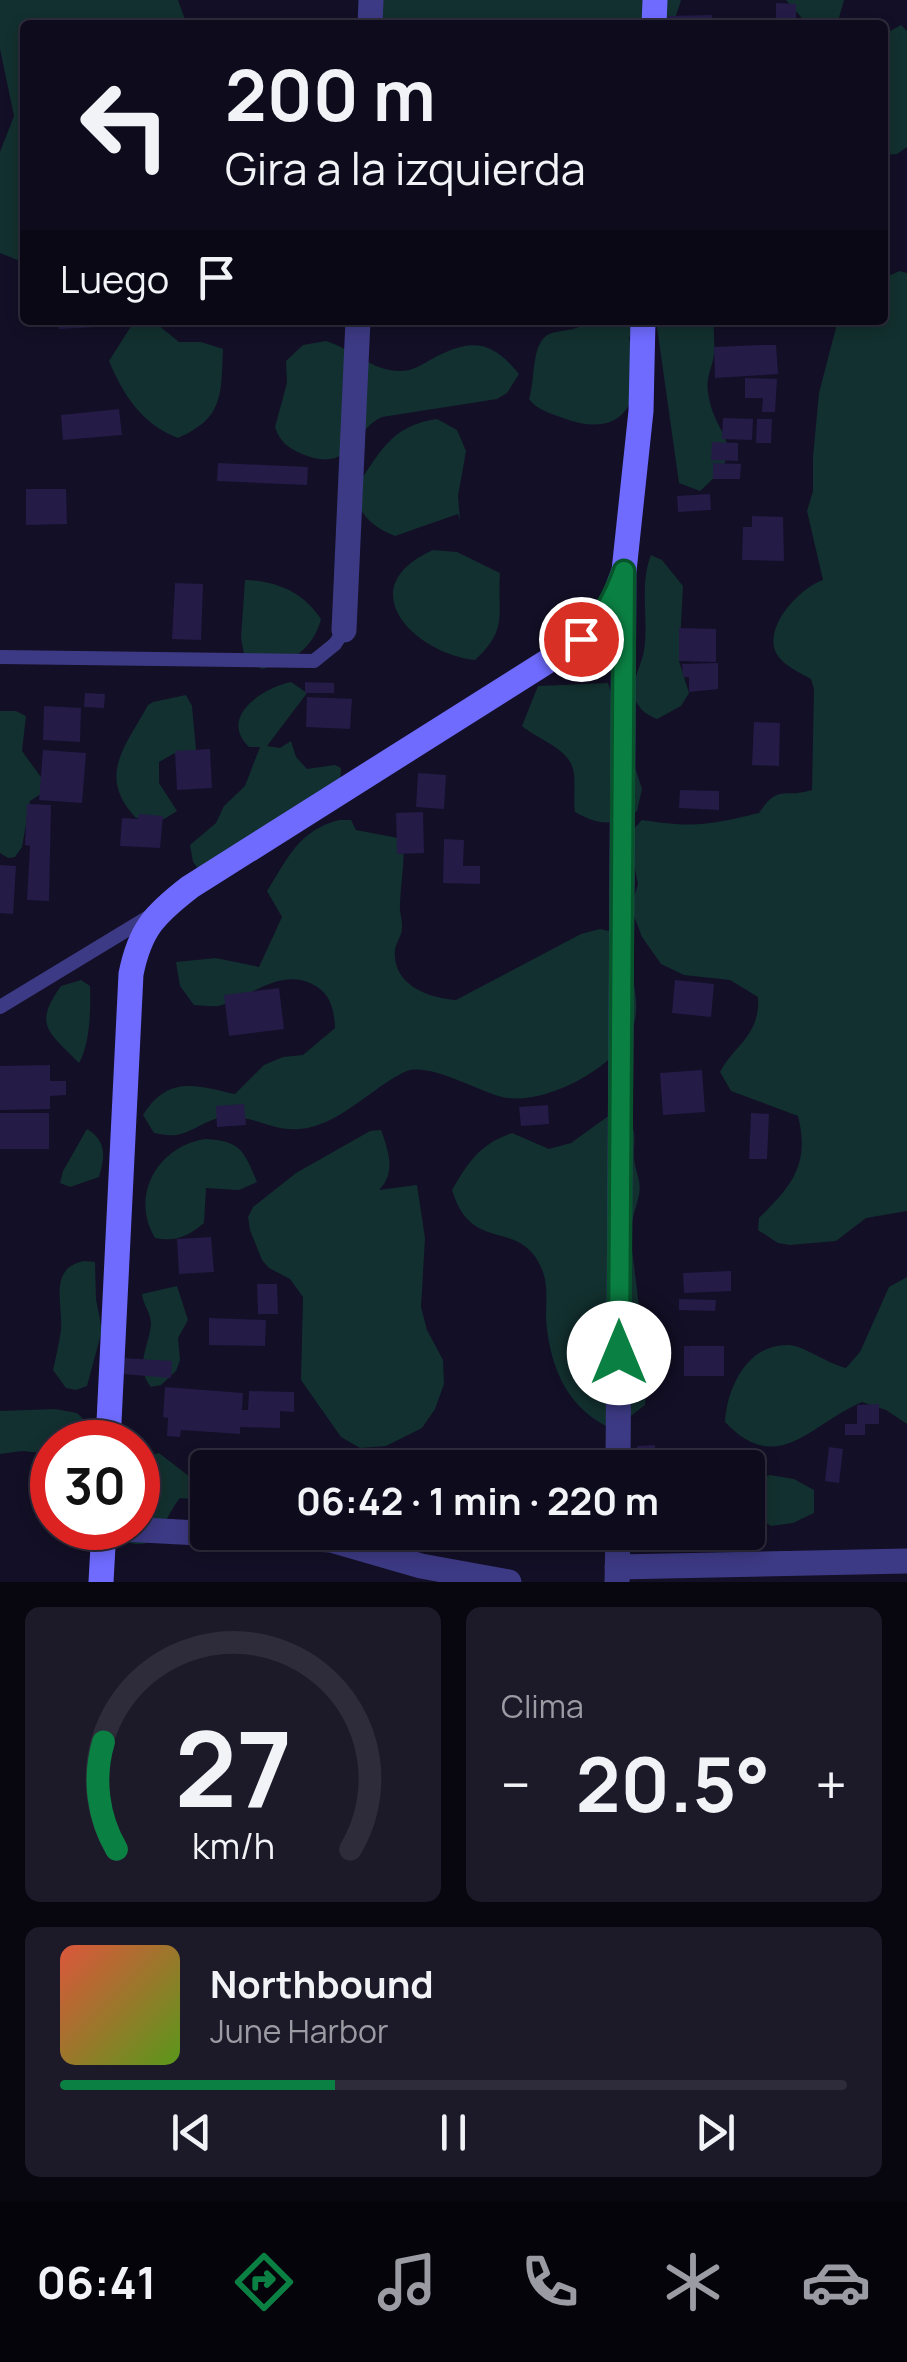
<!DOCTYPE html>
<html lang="es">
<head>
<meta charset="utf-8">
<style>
  :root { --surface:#0e0b1c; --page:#1c1929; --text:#f1f3f6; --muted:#9b9ba3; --line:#2e2b3b; --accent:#0b8043 }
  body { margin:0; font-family:Manrope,sans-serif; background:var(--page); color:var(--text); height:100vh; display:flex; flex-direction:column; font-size:38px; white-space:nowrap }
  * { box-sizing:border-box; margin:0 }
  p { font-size:32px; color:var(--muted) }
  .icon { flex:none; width:55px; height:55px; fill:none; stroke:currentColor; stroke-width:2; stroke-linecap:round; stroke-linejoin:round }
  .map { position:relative; height:1582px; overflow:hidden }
  .panel { display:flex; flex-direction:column; gap:25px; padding:25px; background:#08060f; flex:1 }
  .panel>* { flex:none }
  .guide { position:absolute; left:20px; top:20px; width:868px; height:305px; border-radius:10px; box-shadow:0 5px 15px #0003,0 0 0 2px var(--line); background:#0e0b1c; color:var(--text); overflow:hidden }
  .speed { position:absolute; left:30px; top:1420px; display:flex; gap:20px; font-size:50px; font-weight:700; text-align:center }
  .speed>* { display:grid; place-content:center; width:130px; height:130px; border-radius:50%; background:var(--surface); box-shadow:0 5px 15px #0003,0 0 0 2px var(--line); line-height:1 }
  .speed .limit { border:15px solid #d22; background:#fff; color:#111 }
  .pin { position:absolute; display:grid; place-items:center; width:85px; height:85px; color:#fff; margin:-42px; border:5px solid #fff; border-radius:50%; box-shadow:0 2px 10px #0007 }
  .me { position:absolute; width:110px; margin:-55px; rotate:0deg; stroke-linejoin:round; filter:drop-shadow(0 0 8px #0008) }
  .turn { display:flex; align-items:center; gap:35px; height:210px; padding:0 40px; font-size:45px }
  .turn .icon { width:130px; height:130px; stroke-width:2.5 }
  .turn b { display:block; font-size:70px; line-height:85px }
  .then { display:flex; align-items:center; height:95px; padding:0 40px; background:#0003; gap:20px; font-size:38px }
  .big { font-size:75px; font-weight:700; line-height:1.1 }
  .panel .widget { flex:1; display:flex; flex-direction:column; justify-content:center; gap:15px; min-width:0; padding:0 35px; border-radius:15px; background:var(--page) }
  .panel .dial { align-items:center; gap:0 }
  .dial svg { height:260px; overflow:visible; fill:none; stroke:var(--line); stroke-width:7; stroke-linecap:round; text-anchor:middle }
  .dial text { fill:var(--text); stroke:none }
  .song { display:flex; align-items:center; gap:30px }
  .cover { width:120px; height:120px; border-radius:15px; background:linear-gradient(135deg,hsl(10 70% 55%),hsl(90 70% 35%)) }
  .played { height:10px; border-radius:5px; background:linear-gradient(90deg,var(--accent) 35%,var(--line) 35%) }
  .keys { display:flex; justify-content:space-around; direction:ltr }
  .heat { display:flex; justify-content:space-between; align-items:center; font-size:55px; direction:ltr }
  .panel .tiles { flex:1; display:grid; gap:25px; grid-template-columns:1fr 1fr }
  .widget:last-child { grid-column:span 2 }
  .trip { position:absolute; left:190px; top:1450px; width:575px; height:100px; border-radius:10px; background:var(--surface); box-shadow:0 5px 15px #0003,0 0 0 2px var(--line); font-weight:700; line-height:100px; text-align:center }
  .dock { display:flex; height:160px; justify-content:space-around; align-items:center; background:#06040b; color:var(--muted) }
  .dock .icon { width:70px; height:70px }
  .dock .selected { color:var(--accent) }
  .dock b { font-size:45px; color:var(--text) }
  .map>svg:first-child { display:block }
</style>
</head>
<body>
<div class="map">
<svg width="907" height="1582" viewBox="0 0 907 1582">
  <rect width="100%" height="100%" fill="#130f26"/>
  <path fill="#12302f" d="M0,0H178L187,25H25V263L0,253V152L14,116L0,49Z
    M379,0H681L673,25H380Z
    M786,0H844L837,25H808Z
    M901,25L907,31V147L897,154L883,155V35Z
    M900,271L907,273V1211L866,1218L836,1241L790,1245L778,1243L758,1230L759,1218C792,1186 810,1164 798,1116L731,1091L720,1072C736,1043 760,1036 758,997L730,980L684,975L661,964L642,937L634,916L632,904L638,884L628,835L642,820C693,828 709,825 759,813C779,783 784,799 812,790L814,689L811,679C800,673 785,666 778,656C760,630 799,588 823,580L807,511L813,491V457L819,393L838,320H882L883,278Z
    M135,320H152L179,342H201L223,349C221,395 224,418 178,438C143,425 123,395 109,361Z
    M590,320H638L629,338C645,393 630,443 563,418C550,413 537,410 529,399C536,380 530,339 552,333C568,329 577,331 590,320Z
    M656,320H714C713,333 716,348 713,360C710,373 706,379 708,392C714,441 754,443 700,491L679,483Z
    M326,341C352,349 372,371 400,371C412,371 420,366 430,360C469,339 490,338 519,374L507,393L497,399L382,417C353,429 353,475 302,454C288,448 280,442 275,427L287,383L286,361L303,345Z
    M437,419L457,430L466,451L458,496L460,520L458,514L395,536C371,526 361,516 353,491C380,454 389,426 437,419Z
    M433,550L457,552L500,573C497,614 509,629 475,660C416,654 348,588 433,550Z
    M651,555L662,560L683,586L679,661L689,693L681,706L657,719C647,715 638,709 635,698C631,681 641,666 644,651C649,619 639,585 651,555Z
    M245,580C277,581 303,592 321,619C313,649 292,662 262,669L245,659L241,638Z
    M291,682L307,693L267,746L280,748L291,741L296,757L307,769L335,765L341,768L340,785L199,870L193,862L190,845L216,823L224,806L245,786L260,747H249C218,717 262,688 291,682Z
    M608,683L642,789L637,811C614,826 600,826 575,812C573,799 576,780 573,769C568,748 537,739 522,726L538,686Z
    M186,695L192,706L196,750L173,754L159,762V783L177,811L164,819L136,818C96,776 126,746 148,705L153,702Z
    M0,711H16L26,716L22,751L43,780L44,792L30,801L22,847L15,857L8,858L0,853Z
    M339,820H351L356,830L403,839C405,862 401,881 400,904C399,912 403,920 402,928C402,935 396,943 395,950C392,985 428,998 456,1000L581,934L600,929L622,934C627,961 642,997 634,1024C621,1067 543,1107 502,1097C478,1091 430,1063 407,1071C386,1079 354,1109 330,1120C278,1145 263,1111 219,1118C204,1121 191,1133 176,1135C170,1136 160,1134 154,1133L143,1115C168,1075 195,1085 235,1094L264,1065L283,1057L303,1055L335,1028C334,1007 330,992 310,983C277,969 248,999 218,1006C211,1007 201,1005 194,1005L180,986L176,962L216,958L259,967L282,917L267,891C288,858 298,831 339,820Z
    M81,980L90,986C91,1009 90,1044 79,1063C50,1033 32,1026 61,986Z
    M607,1117H629C637,1136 634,1138 634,1156C634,1170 642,1179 639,1195C635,1213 630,1221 631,1241L648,1380L645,1405L628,1418L606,1426C565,1405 549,1363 546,1318C546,1303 548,1285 543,1272C522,1215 472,1257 452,1190C469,1161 480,1144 512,1133L549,1149L571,1143Z
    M87,1129C107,1141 105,1157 99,1177L70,1187L60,1183L63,1171Z
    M381,1130C389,1152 396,1173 379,1190L417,1185L425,1238L421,1307L427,1330L443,1360L444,1384L435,1409L422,1428L386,1446L360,1448L341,1437L301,1380L303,1297L290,1279L269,1268L262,1260L250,1230L248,1217L253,1207L296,1173L370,1131Z
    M206,1139C241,1141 244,1151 257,1182L239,1190L206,1188L204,1223C188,1236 177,1242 155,1238C129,1195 159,1145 206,1139Z
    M84,1261L95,1262L96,1299L102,1330L87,1386L76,1390L66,1388L53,1370C56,1357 59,1343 61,1330C63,1304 48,1268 84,1261Z
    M907,1277V1424L886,1410L862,1402C810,1424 778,1478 725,1422C727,1388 747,1344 788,1345C805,1346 826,1363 846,1368L860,1352L889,1287Z
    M177,1286L188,1320L178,1338L180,1360L176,1371L161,1385L151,1387C134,1366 149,1347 151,1324C151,1313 143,1305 142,1294Z
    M55,1409L77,1413L108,1442H52V1454L22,1451L0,1454V1411Z
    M159,1453L190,1477L195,1487L191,1499L180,1498C159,1524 161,1558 116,1538L138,1528V1469L147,1467L148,1456Z
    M770,1475L794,1479L814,1490V1513L793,1523L771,1526L748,1510V1481Z"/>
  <path fill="#241b47" d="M776,3L796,4V25H776Z
    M712,15V25H668V16Z
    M58,320H96V327L59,329Z
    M761,345H776L778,374L715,378L714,347Z
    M745,378L777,379L775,412H762L763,398H745Z
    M119,409L122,435L63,440L61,415Z
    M723,418L753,419L752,440L722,439Z
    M757,419H772L771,443H756Z
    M712,442L738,443V461L711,460Z
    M218,463L308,467L307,485L217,481Z
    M713,463L741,464L740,479H713Z
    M26,489H66L67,524L26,525Z
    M710,494L711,510L678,512L677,496Z
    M752,516L783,517L784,561L742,560L743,527H752Z
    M175,583L203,584L201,640L172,639Z
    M679,628L716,629V662L679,661Z
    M718,663V689L689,692V677H683L682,664Z
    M305,682L334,683V693H305Z
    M85,693L105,694L104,708L84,707Z
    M307,697L352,699L350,729L306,727Z
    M44,706L81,708L80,742L43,740Z
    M754,722L780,723L779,766L752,765Z
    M210,749L212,788L177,790L175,751Z
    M43,750L86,753L82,803L39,800Z
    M418,773L446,775L444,809L416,807Z
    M680,790L719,791V810L679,808Z
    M27,804L51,805L49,901L27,900L30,846L25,845Z
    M423,812L424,853L397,854L396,813Z
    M139,814L163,816L160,848L120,846L122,818L138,819Z
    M444,839L464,840L463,866H480V884L443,883Z
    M0,865L16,866L13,914L0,913Z
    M675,980L714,984L711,1017L672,1013Z
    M279,988L284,1029L229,1036L224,995Z
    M50,1065V1081H66V1095L50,1096V1109L0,1110V1066Z
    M702,1070L705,1112L663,1115L660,1073Z
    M244,1104L246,1125L217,1127L216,1106Z
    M548,1105L549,1124L521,1126L519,1107Z
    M0,1113H49V1149H0Z
    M751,1113L769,1114L767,1159H749Z
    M211,1237L214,1272L179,1274L177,1239Z
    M731,1271V1291L684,1293L683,1273Z
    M257,1284H277L278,1314H258Z
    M679,1299L716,1300L715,1311L679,1310Z
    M209,1318L266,1320L265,1346L209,1345Z
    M684,1346H724V1376H684Z
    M123,1358L172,1361L171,1378L122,1374Z
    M165,1387L243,1393L242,1410H248L249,1391L294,1392V1412L280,1411V1428L240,1427V1434L181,1430L180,1437L167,1436L168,1418L163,1417Z
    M879,1404V1424H865V1435H845V1424H857V1405Z
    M655,1445L656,1468H638L637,1446Z
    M829,1447L843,1449L839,1483L825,1481Z"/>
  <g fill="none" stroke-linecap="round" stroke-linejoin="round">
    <path stroke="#3d3a85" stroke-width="14" d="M0,657L314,661L335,644L344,630
      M0,1007L150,916"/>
    <path stroke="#3d3a85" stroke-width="25" d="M370,25L371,0
      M344,630L358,320
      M618,1468L624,576
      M104,1528L331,1540L421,1566L509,1582
      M617,1567L907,1561
      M617,1582L618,1532"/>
    <path stroke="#6f6bff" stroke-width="25" d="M654,25L655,0
      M108,1442L131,974C140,929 155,914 190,887L567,649L598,623L612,603L624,571L641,411L643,320
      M101,1582L104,1528"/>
  </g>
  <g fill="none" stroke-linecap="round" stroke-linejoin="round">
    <g stroke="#07532c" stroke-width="25">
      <path id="route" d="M581,639C603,619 614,599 624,571L619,1353"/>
    </g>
    <use href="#route" stroke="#0b8043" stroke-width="18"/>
  </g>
</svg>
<div class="speed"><div class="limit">30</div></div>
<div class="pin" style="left:581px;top:639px;background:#d93025"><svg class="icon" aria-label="arrive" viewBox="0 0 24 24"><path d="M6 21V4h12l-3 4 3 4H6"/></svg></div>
<svg class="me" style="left:619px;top:1353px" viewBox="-20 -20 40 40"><circle r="19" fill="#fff"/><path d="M0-13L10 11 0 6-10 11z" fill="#0b8043"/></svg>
<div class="trip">06:42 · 1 min · 220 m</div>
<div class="guide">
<div class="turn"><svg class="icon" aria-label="left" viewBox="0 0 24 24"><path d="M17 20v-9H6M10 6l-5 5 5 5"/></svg><div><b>200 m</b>Gira a la izquierda</div></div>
<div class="then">Luego<svg class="icon" aria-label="arrive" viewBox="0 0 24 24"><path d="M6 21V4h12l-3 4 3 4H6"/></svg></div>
</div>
</div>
<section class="panel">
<div class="tiles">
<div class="widget dial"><svg viewBox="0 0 100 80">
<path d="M14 69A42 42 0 1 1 86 69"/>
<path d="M14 69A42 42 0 0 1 10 36" stroke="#0b8043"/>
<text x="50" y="56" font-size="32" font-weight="700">27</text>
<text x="50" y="72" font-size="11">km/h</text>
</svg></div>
<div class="widget"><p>Clima</p>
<div class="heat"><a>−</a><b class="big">20.5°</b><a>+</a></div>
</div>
<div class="widget">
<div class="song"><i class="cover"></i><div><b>Northbound</b><p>June Harbor</p></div></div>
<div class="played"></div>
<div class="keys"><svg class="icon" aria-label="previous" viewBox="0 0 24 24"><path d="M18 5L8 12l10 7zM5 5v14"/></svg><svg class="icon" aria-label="pause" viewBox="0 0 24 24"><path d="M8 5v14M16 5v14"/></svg><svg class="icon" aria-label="next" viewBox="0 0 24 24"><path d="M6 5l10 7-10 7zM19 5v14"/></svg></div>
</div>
</div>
</section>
<nav class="dock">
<b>06:41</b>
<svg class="icon selected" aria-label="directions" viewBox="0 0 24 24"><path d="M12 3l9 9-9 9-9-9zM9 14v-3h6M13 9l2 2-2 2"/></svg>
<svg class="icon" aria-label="music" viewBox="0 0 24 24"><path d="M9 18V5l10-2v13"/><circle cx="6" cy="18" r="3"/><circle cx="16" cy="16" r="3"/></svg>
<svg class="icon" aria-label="phone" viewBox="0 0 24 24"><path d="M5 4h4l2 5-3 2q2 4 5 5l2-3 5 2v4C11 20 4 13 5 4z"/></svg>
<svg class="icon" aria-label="climate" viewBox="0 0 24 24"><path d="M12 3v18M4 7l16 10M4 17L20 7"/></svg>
<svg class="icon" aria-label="car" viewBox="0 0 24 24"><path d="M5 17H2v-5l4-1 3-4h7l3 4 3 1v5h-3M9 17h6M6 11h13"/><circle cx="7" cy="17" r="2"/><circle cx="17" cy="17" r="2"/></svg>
</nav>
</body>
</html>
